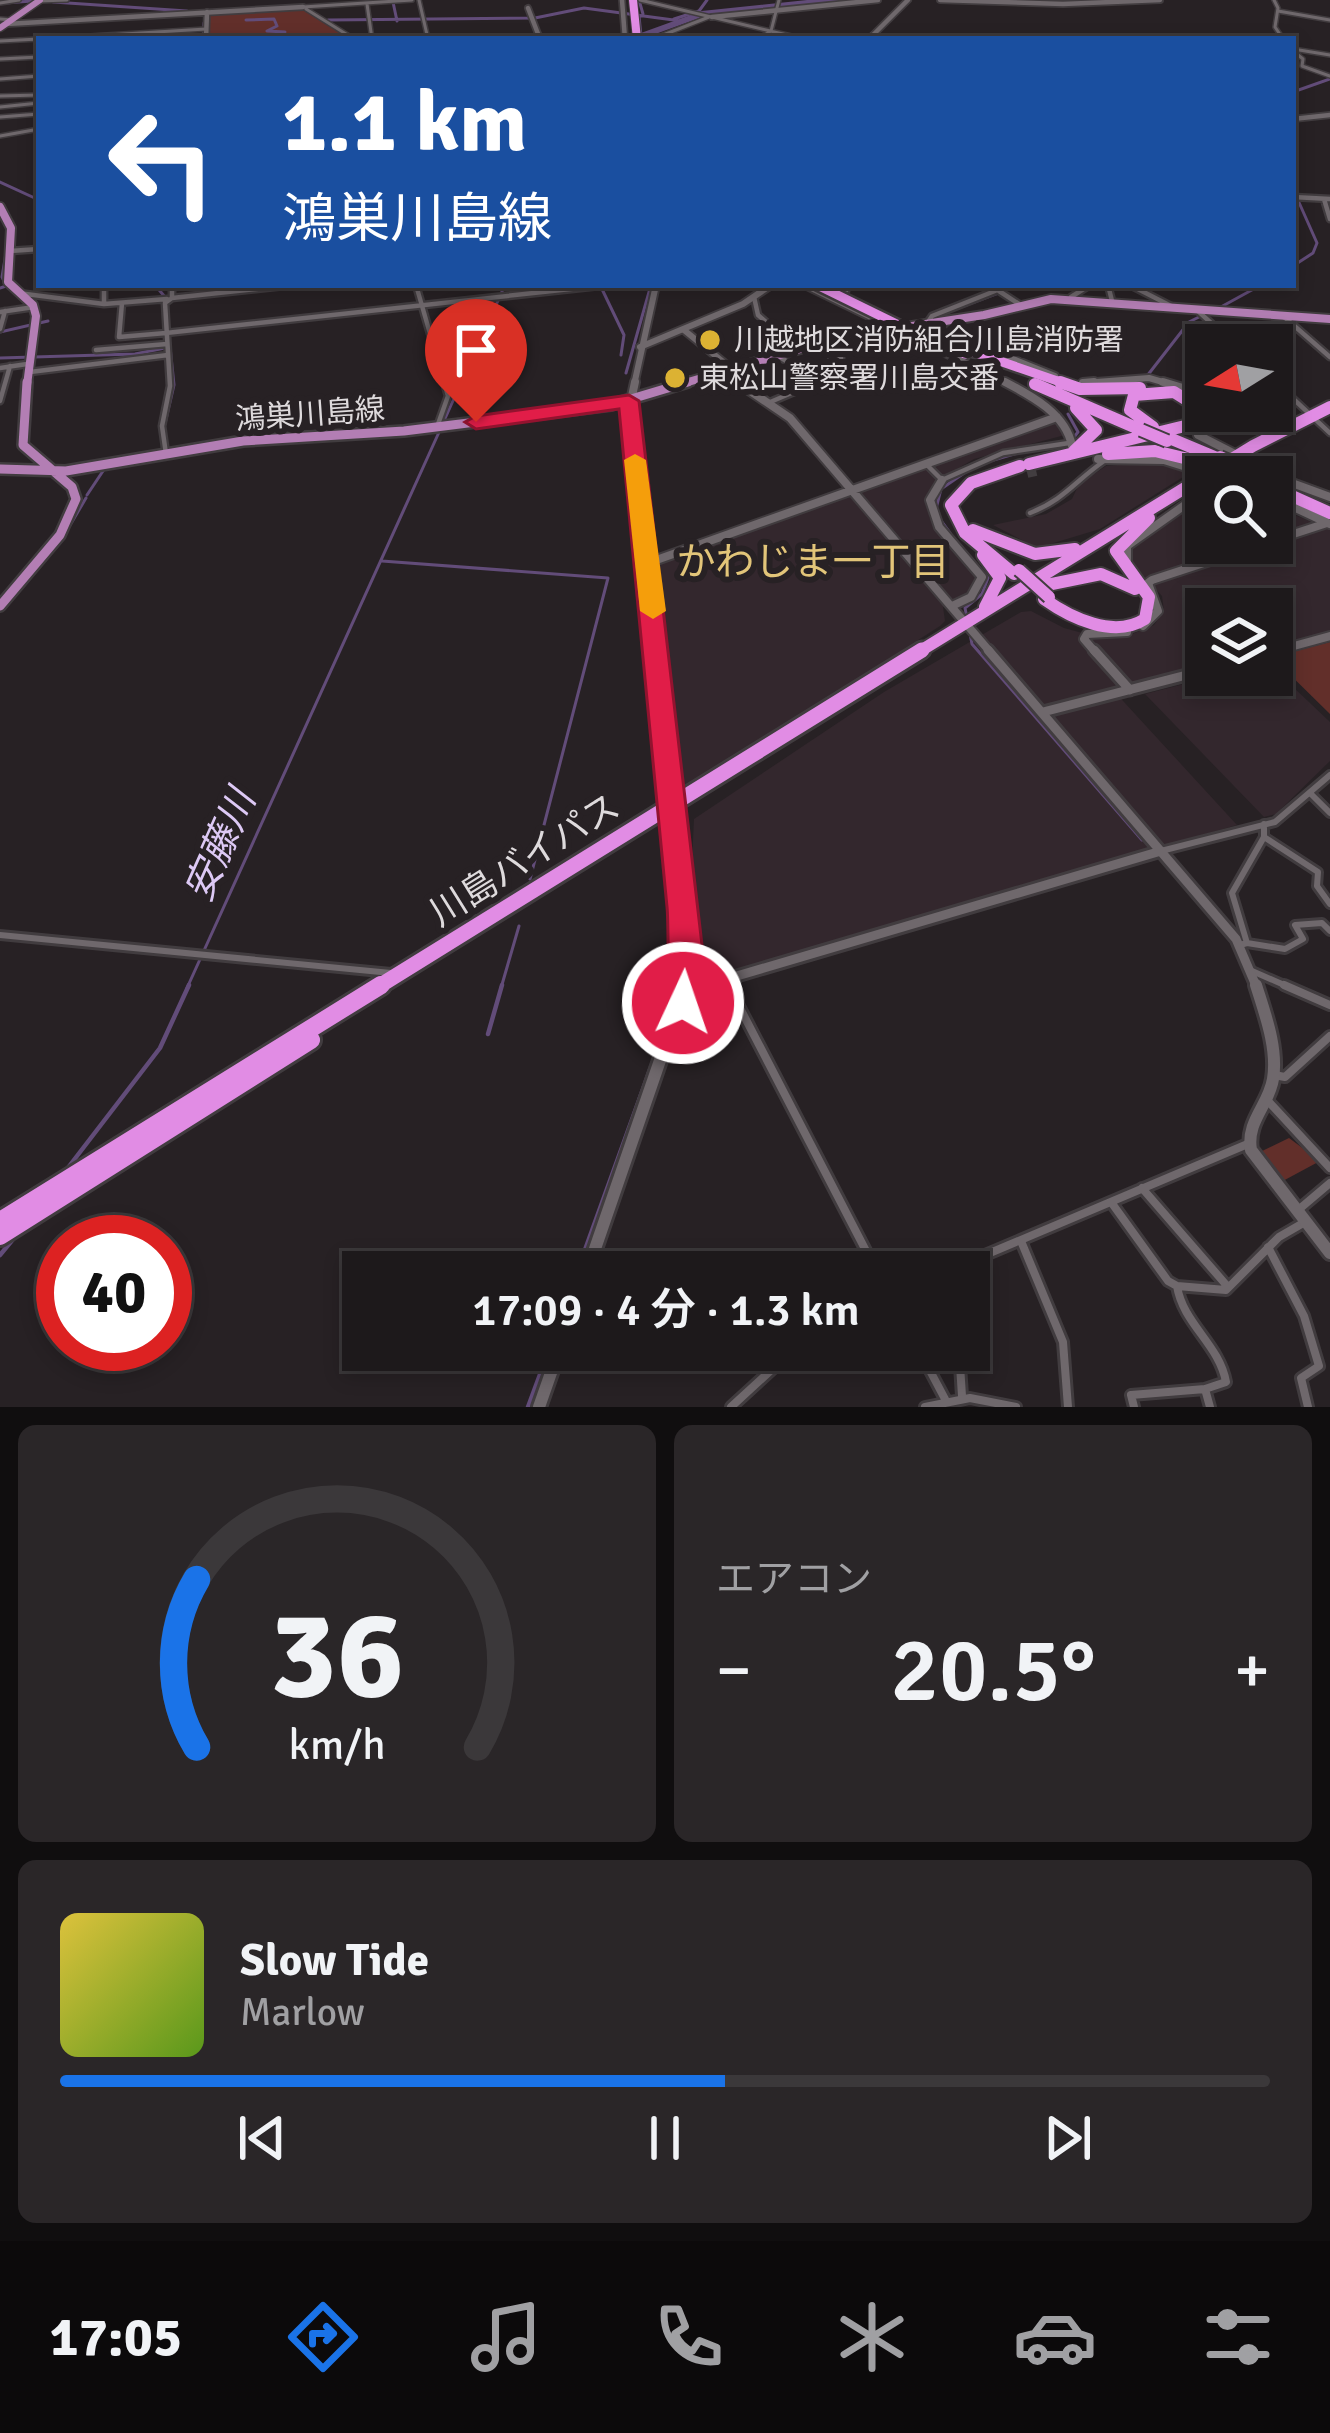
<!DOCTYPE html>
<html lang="ja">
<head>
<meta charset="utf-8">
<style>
  :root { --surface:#1d191b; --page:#2a2628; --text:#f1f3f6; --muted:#a0a0a3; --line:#3b383a; --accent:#1a73e8 }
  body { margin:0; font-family:Signika,"Noto Sans JP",sans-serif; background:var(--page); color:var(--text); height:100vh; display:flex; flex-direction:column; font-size:45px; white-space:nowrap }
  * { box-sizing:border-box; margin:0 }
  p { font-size:39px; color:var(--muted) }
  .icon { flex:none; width:66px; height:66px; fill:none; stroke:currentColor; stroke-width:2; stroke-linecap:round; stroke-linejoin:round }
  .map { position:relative; height:1407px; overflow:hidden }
  .sheet { display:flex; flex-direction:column; gap:18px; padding:18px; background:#100e0f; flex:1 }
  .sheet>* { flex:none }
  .top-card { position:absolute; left:36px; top:36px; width:1260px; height:252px; border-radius:0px; box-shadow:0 6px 18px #0003,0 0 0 3px var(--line); background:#1a4fa0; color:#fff; overflow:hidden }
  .needle { width:78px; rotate:259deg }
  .tools { position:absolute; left:1185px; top:324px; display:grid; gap:24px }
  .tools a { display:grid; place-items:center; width:108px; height:108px; border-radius:0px; background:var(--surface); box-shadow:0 6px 18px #0003,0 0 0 3px var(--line); font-size:60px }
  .speed { position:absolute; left:36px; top:1215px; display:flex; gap:24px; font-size:60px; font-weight:700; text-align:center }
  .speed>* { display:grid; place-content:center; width:156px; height:156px; border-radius:50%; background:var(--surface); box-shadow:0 6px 18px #0003,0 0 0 3px var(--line); line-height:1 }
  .speed .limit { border:18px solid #d22; background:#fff; color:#111 }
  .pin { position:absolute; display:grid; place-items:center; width:102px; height:102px; color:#fff; margin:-123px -51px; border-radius:50% 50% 50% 0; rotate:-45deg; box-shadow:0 0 12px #0007 }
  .pin .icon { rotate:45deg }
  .me { position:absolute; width:132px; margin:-66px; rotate:3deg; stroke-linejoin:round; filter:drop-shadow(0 0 9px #0008) }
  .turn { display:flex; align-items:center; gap:42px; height:252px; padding:0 48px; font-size:54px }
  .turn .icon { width:156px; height:156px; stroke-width:2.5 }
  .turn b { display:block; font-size:84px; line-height:102px }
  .big { font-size:90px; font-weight:600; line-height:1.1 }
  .sheet .tile { flex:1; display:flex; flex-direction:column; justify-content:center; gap:18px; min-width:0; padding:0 42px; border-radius:18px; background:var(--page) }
  .sheet .dial { align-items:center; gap:0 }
  .dial svg { height:312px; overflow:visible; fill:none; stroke:var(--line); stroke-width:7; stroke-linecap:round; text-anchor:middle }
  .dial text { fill:var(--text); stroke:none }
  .song { display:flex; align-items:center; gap:36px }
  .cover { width:144px; height:144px; border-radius:18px; background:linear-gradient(135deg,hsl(50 70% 55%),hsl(90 70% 35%)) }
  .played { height:12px; border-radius:6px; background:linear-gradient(90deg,var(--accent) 55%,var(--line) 55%) }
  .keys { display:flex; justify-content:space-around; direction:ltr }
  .heat { display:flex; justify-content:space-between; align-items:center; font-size:66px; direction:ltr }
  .sheet .tiles { flex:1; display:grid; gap:18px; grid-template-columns:1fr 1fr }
  .tile:last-child { grid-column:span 2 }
  .trip { position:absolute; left:342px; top:1251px; width:648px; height:120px; border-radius:0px; background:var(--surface); box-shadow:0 6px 18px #0003,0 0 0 3px var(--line); font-weight:600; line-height:120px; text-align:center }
  .tabs { display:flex; height:192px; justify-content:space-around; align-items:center; background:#0c0a0b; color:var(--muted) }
  .tabs .icon { width:84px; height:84px }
  .tabs .active { color:var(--accent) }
  .tabs b { font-size:54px; color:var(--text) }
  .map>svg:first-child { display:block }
</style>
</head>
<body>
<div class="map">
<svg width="1330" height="1407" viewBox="0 0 1330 1407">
  <rect width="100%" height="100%" fill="#272124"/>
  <path fill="#33272d" d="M1053,421L1065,435L974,459L938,480L929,491V517L976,576L970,592L943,607L945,621L940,626L689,787L677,781L655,569L661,563Z
    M1149,462L1191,472L1100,529L1037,548L993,525L1046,514L1072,499L1079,484L1106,466Z
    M1206,493V543H1272V506L1330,529V632L1272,647V609H1206V665L1113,690L1237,825L708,978L695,972L690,903L694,819L884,692L1021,612L1031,611L1064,628L1101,638L1125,637L1154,625L1164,611L1162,596L1132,564L1129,551Z
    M1272,667L1330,722V761L1276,814L1264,817L1145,694L1219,675H1272Z"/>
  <path fill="#622f2a" d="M302,8L350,39H209L210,13Z
    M1330,642V714L1272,657Z
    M1289,1138L1320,1161L1281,1182L1260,1152Z"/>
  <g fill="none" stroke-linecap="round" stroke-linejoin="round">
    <path stroke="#624c79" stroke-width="3" d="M639,0L643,14
      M53,2L187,11
      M393,2L397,21
      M5,3L32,1
      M639,16L641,36
      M674,19L699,11L707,0
      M246,20L274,19L277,26L267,31L285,32
      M328,20L535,18L584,8L681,21
      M203,39L204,23
      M865,39L878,28
      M1293,92L1330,79
      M0,182L39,200
      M1293,189L1317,243L1313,253L1293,266
      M155,285L165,297L168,315
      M601,287L624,335L621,355
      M0,288L6,286L2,277L6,253
      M1219,308L1261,285
      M937,316L1001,292
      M0,332L48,321
      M0,358L135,354L165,348
      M626,373L651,285
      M1147,376L1189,322L1199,317
      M620,410L631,473
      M1068,414L1078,432L1071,441
      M443,423L505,285
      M164,428L174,385L169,337
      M990,461L1021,452
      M87,495L105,468
      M936,509L941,489L970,469
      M939,518L950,533
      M66,532L86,498
      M952,536L988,578L982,594L965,608L967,618
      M642,560L660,781
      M382,561L608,578L530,879
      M970,634L972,644L1142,840
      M669,862L681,974L678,988
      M187,988L440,430
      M501,988L519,926"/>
    <path stroke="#624c79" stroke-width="4.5" d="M675,999L678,985
      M488,1034L502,985
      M67,1169L160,1048L189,985
      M0,1255L14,1238
      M577,1272L668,1020
      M528,1407L549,1350"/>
    <path stroke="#624c79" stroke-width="6" d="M633,39L702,14L836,0"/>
    <path stroke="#423d40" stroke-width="12" stroke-dasharray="12 6" stroke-linecap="butt" d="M1027,472L1036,470"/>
    <g stroke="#413c3f" stroke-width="6">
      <path id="street-far3" d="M419,0L428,39
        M640,0L804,39
        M1274,0L1278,8L1275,27L1283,39
        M38,1L67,0
        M0,3L19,0
        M367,4L372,39
        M303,7L412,0
        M306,9L354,39
        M1278,11L1330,20
        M0,19L12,20
        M41,39L206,29
        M653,39L709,17
        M758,39L771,31L779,0
        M0,41L39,39
        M1293,49L1330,55
        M1293,51L1303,59L1302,66L1330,76
        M0,59L39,57
        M0,79L39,76
        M0,96L39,95
        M0,107L39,103
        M0,117L39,114
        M0,136L39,129"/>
    </g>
    <g stroke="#413c3f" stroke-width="9">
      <path id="street-far2" d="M1293,197L1330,199
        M1324,199L1330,219
        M10,251L39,249
        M104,285V304
        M416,285L448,396L437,427
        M834,285L846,291L839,294
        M1108,285L1112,301
        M1130,285L1171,306
        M999,291L1019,304
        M18,293L104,304L167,299
        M754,297L758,315L798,350
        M1071,297L1090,285
        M172,298L293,285
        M122,303L119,337L166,333
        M1198,311L1235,345
        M0,312L34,307
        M1283,316L1330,357
        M928,322L932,316L1010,285
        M0,329L5,311
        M166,333L608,285
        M96,350L167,344
        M778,356L816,379
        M0,368L27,364
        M30,372L168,355
        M1272,379L1330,433
        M0,401L10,366
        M768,403L843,371L831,361L841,358L822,342
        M166,454L162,426L170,386L165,303L172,298V285
        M927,465L942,480L1003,453L1069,443
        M1030,513C1065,499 1074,482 1104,461"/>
    </g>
    <g stroke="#413c3f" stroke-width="12">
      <path id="street-far1" d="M1310,793L1330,813
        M1264,837L1318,872L1317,886L1330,904
        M1161,851L1275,822L1330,775
        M0,935L391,973
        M1247,943L1285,949L1303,939L1295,925L1322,923L1330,931
        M1240,945L1247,943L1232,893L1264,837V824
        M1252,971L1291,988
        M725,980L729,988"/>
    </g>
    <g stroke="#413c3f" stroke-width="14">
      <path id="street" d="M728,985L877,1272
        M1284,985L1330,1005
        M1274,1075L1285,1077L1330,1036
        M1267,1100L1330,1168
        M1142,1188L1228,1287
        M1111,1202L1168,1281L1177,1286
        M1297,1211L1330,1183
        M1021,1241L1063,1342L1068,1407
        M1268,1247L1304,1316L1319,1366L1301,1378L1308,1407
        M945,1272L1250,1143
        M919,1350L945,1399
        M959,1350L962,1396
        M731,1407L793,1350
        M925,1407L970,1398L1016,1407
        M1134,1407L1131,1395L1205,1389
        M1210,1407L1205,1389L1226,1382C1219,1344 1183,1324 1177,1286L1226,1290L1279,1237L1305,1222"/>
    </g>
    <g stroke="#413c3f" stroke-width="8">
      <path id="secondary-far4" d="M622,0L625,39
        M940,0L1063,4L1160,0
        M528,8L540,39
        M712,17L878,0
        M6,24L303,7
        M206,39L207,12
        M869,39L908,0
        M1293,119L1330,115"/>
    </g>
    <g stroke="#413c3f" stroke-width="10">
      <path id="secondary-far3" d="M805,285L1011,385
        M926,324L1055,376
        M684,330L733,370
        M640,347L743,304L771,285
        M723,373L741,385
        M1083,383L1149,378L1173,385
        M634,385L656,285"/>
    </g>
    <g stroke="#413c3f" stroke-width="12">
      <path id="secondary-far2" d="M635,382L628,415L657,653
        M737,382L790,418L991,653
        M1005,382C1032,396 1066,414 1072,446
        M1163,382L1206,395
        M1083,383L1094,382
        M1219,411L1215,423L1198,435L1237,455
        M1098,459L1164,460L1218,477
        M1262,472L1330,497
        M942,480L930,500L939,527L982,577L971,597L952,606
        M1272,497L1330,524
        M1272,541L1327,523
        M648,563L1057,417
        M1127,563V546L1206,490
        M1143,626L1158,611L1148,583L1152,580L1265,543
        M1272,652L1330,636
        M1096,653L1084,639L1087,634L1127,632"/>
    </g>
    <g stroke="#413c3f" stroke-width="15">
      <path id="secondary-far1" d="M657,650L688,971L685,988
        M988,650L1236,939L1257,988
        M1094,650L1130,690
        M1272,652L1280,650
        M1043,712L1206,670
        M686,987L703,986L1161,851"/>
    </g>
    <g stroke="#413c3f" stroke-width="18">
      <path id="secondary" d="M1256,985C1265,1014 1278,1048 1273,1079C1269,1105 1246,1121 1251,1150L1330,1253
        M686,987L706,985
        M587,1272L686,985
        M539,1407L559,1350"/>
    </g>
    <g stroke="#413c3f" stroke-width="9">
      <path id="primary-far2" d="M0,28L40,0"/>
    </g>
    <g stroke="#413c3f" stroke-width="12">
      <path id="primary-far1" d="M0,207L11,228L8,282L33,305L36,316L27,385
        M678,385L841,337L984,315L1051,299L1330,319"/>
    </g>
    <g stroke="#413c3f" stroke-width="14">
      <path id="primary" d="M0,469L66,471L243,441L404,431L611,405L688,382
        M0,606L60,535L76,499L72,487L23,445L27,382"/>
    </g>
    <g stroke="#413c3f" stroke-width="10">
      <path id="highway-far4" d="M633,0L637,39"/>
    </g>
    <g stroke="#413c3f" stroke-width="14">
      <path id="highway-far3" d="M909,330L965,354
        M959,347L1069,385"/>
    </g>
    <g stroke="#413c3f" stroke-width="16">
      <path id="highway-far2" d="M1060,382L1080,389L1140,388
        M1035,384L1141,430
        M1174,440L1217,458
        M1074,451L1096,430L1076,408
        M1108,454L1155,451L1209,464
        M1029,464L1185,426L1200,418L1201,409L1174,392L1134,395L1130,410L1153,427
        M1272,487L1330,513
        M973,530L1035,554L1075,549
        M983,555L1000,578L985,607
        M1014,574L965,533L951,505L971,483L1020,466
        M1042,586L1101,574L1135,589
        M1044,599C1071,618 1114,639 1145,619L1149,597L1116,551L1149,518
        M917,653L1253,446L1330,407"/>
    </g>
    <g stroke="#413c3f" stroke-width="21">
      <path id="highway-far1" d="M376,988L922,650"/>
    </g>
    <g stroke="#413c3f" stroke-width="24">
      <path id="highway" d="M0,1221L381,985
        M0,1236L311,1040"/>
    </g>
    <use href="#street-far3" stroke="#6f686c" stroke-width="3"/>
    <use href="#street-far2" stroke="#6f686c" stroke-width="4.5"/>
    <use href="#street-far1" stroke="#6f686c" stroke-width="6"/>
    <use href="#street" stroke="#6f686c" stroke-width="8"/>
    <use href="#secondary-far4" stroke="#6f686c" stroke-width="4.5"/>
    <use href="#secondary-far3" stroke="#6f686c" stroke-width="6"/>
    <use href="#secondary-far2" stroke="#6f686c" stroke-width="8"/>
    <use href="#secondary-far1" stroke="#6f686c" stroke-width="9"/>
    <use href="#secondary" stroke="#6f686c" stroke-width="12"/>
    <use href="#primary-far2" stroke="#b37eb4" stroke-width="6"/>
    <use href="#primary-far1" stroke="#b37eb4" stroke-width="8"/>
    <use href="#primary" stroke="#b37eb4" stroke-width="9"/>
    <use href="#highway-far4" stroke="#e18ce4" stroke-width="8"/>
    <use href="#highway-far3" stroke="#e18ce4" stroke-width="9"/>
    <use href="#highway-far2" stroke="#e18ce4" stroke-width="12"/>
    <use href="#highway-far1" stroke="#e18ce4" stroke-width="15"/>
    <use href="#highway" stroke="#e18ce4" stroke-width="18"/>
    <g stroke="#413c3f" stroke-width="14" stroke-linecap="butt">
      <path id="highway-bridge-far1" d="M817,285L909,330"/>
    </g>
    <g stroke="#413c3f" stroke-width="16" stroke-linecap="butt">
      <path id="highway-bridge" d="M1141,430L1167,441
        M1220,457L1266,477
        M1209,464L1241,477
        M1019,570L1049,597"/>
    </g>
    <use href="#highway-bridge-far1" stroke="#e18ce4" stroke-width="9"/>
    <use href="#highway-bridge" stroke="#e18ce4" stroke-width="12"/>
  </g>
  <path fill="#e11d48" stroke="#92132f" stroke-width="3" d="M629,395L639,401L705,971L695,1012L683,1016L671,1012C667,1005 669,925 667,907L619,409L476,429L465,422L476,416Z"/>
  <path fill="#f59e0b" d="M635,454L646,460L666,611L653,619L640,611L624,460Z"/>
  <g fill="#dcb233" stroke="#272124" stroke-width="4.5">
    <circle cx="710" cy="340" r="12"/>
    <circle cx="675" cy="378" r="12"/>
  </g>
  <g text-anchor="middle" stroke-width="12" stroke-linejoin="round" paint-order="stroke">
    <g font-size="30" fill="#dedadc" stroke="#272124" text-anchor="start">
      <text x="734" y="350">川越地区消防組合川島消防署</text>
      <text x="699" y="388">東松山警察署川島交番</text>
    </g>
    <g font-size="30" fill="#dedadc" stroke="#272124">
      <text transform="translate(310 414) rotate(-4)" y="10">鴻巣川島線</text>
    </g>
    <g font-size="36" fill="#dedadc" stroke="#272124">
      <text transform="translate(524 859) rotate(-32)" y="13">川島バイパス</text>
    </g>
    <g font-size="39" fill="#e2c579" stroke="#272124">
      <text x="813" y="575">かわじま一丁目</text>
    </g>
    <g font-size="39" font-style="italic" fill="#ddc9f5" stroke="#272124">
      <text transform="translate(219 845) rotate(-66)" y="14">安藤川</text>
    </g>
  </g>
</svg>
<div class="tools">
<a><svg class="needle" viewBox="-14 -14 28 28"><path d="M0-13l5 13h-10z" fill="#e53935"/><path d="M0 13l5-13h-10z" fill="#a0a0a3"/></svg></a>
<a><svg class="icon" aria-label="search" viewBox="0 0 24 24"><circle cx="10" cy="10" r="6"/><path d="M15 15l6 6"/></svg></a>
<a><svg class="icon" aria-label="layers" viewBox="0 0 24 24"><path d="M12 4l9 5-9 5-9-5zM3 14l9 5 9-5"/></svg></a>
</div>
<div class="speed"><div class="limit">40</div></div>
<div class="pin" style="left:476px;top:422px;background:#d93025"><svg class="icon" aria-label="arrive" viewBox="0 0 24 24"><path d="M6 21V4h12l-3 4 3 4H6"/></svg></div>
<svg class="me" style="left:683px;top:1003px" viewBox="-20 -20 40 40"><circle r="17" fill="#e11d48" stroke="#fff" stroke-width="3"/><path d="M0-11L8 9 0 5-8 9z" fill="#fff"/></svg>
<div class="trip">17:09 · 4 分 · 1.3 km</div>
<div class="top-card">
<div class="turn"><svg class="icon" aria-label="left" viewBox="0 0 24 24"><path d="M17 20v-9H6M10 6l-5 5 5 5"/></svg><div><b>1.1 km</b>鴻巣川島線</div></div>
</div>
</div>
<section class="sheet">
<div class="tiles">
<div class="tile dial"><svg viewBox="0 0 100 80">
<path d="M14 69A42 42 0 1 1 86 69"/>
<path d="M14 69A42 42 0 0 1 14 26" stroke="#1a73e8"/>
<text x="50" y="56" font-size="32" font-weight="700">36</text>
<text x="50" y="72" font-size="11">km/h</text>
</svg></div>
<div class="tile"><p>エアコン</p>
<div class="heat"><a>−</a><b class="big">20.5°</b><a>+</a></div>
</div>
<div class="tile">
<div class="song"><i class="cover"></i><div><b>Slow Tide</b><p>Marlow</p></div></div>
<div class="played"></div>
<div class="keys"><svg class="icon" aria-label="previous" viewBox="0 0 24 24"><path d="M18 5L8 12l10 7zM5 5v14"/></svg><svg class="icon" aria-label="pause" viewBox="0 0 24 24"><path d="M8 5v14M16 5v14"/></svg><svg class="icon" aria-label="next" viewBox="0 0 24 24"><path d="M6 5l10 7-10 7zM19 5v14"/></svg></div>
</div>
</div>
</section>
<nav class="tabs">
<b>17:05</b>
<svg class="icon active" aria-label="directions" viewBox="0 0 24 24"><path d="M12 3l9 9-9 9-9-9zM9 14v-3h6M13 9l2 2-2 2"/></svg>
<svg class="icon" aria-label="music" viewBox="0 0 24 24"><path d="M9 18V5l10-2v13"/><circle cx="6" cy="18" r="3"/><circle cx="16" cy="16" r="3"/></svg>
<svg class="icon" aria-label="phone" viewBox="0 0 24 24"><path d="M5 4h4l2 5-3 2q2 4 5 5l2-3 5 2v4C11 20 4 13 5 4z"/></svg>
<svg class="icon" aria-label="climate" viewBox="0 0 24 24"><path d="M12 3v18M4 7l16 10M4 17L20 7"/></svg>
<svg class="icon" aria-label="car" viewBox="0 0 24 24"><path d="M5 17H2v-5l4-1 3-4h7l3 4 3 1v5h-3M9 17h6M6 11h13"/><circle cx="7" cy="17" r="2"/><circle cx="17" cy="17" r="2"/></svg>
<svg class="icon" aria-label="filters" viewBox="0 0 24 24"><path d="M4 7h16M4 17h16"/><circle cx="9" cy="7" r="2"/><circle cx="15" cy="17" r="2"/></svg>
</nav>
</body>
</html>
